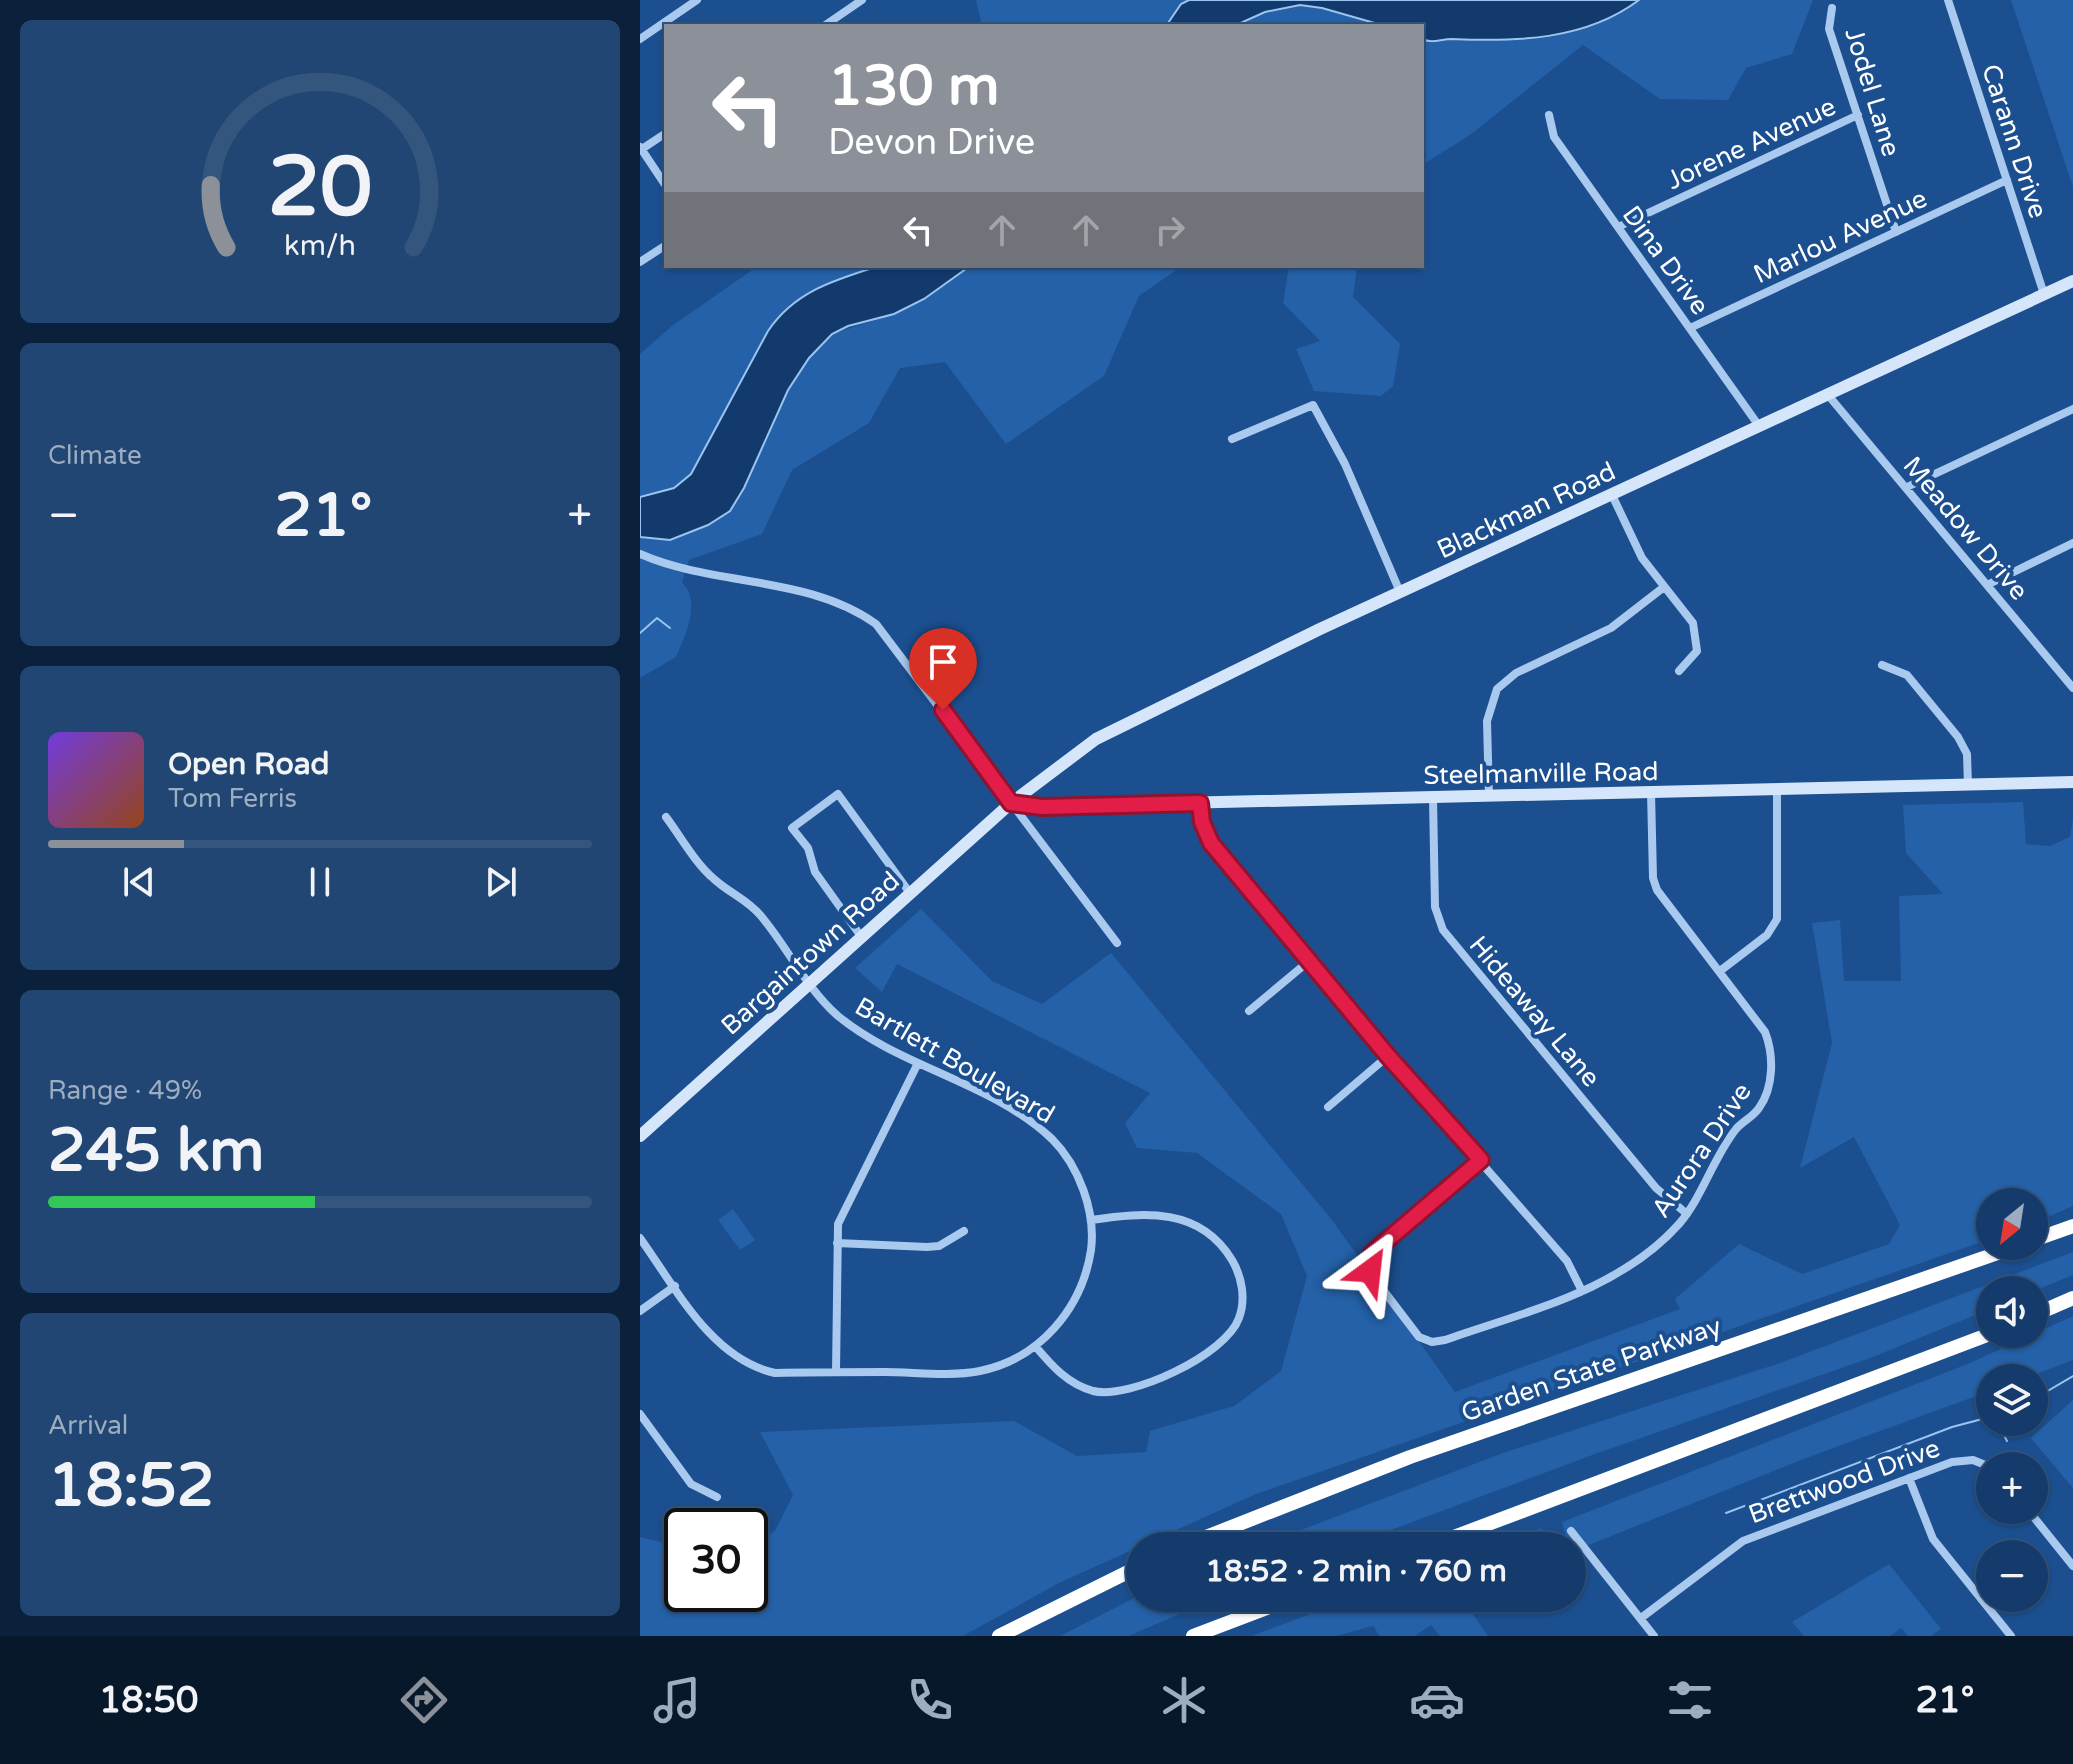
<!DOCTYPE html>
<html lang="en">
<head>
<meta charset="utf-8">
<style>
  :root { --surface:#143b6b; --page:#214673; --text:#f1f3f6; --muted:#9dadc1; --line:#33557e; --accent:#8c9099 }
  body { margin:0; font-family:"Varela Round",sans-serif; background:var(--page); color:var(--text); height:100vh; display:flex; flex-direction:column; font-size:30px; white-space:nowrap }
  * { box-sizing:border-box; margin:0 }
  p { font-size:26px; color:var(--muted) }
  .icon { flex:none; width:44px; height:44px; fill:none; stroke:currentColor; stroke-width:2; stroke-linecap:round; stroke-linejoin:round }
  .map { position:relative; flex:1; overflow:hidden }
  .details { display:flex; flex-direction:column; gap:20px; padding:20px; background:#0b203b; width:640px }
  .details>* { flex:none }
  .hud { position:absolute; left:24px; top:24px; width:760px; height:244px; border-radius:0px; box-shadow:0 2px 6px #0004,0 0 0 2px var(--line); background:#8c9099; color:#fff; overflow:hidden }
  .needle { width:52px; rotate:210deg }
  .tools { position:absolute; left:1336px; top:1188px; display:grid; gap:16px }
  .tools a { display:grid; place-items:center; width:72px; height:72px; border-radius:50%; background:var(--surface); box-shadow:0 2px 6px #0004,0 0 0 2px var(--line); font-size:40px }
  .speed { position:absolute; left:24px; top:1508px; display:flex; gap:16px; font-size:40px; font-weight:700; text-align:center }
  .speed>* { display:grid; place-content:center; width:104px; height:104px; border-radius:50%; background:var(--surface); box-shadow:0 2px 6px #0004,0 0 0 2px var(--line); line-height:1 }
  .speed .limit { border:4px solid #111; border-radius:12px; background:#fff; color:#111 }
  .pin { position:absolute; display:grid; place-items:center; width:68px; height:68px; color:#fff; margin:-82px -34px; border-radius:50% 50% 50% 0; rotate:-45deg; box-shadow:0 0 8px #0007 }
  .pin .icon { rotate:45deg }
  .me { position:absolute; width:88px; margin:-44px; rotate:30deg; stroke-linejoin:round; filter:drop-shadow(0 0 6px #0008) }
  .turn { display:flex; align-items:center; gap:28px; height:168px; padding:0 32px; font-size:36px }
  .turn .icon { width:104px; height:104px; stroke-width:2.5 }
  .turn b { display:block; font-size:56px; line-height:68px }
  .lanes { display:flex; align-items:center; height:76px; padding:0 32px; background:#0003; justify-content:center; gap:40px; direction:ltr }
  .lanes .off { opacity:.35 }
  .big { font-size:60px; font-weight:800; line-height:1.1 }
  .details .card { flex:1; display:flex; flex-direction:column; justify-content:center; gap:12px; min-width:0; padding:0 28px; border-radius:12px; background:var(--page) }
  .details .dial { align-items:center; gap:0 }
  .dial svg { height:208px; overflow:visible; fill:none; stroke:var(--line); stroke-width:7; stroke-linecap:round; text-anchor:middle }
  .dial text { fill:var(--text); stroke:none }
  .song { display:flex; align-items:center; gap:24px }
  .cover { width:96px; height:96px; border-radius:12px; background:linear-gradient(135deg,hsl(260 70% 55%),hsl(20 70% 35%)) }
  .played { height:8px; border-radius:4px; background:linear-gradient(90deg,var(--accent) 25%,var(--line) 25%) }
  .keys { display:flex; justify-content:space-around; direction:ltr }
  .heat { display:flex; justify-content:space-between; align-items:center; font-size:44px; direction:ltr }
  .charge { height:12px; border-radius:6px; background:linear-gradient(90deg,#34c759 49%,var(--line) 0) }
  .trip { position:absolute; left:486px; top:1532px; width:460px; height:80px; border-radius:40px; background:var(--surface); box-shadow:0 2px 6px #0004,0 0 0 2px var(--line); font-weight:800; line-height:80px; text-align:center }
  .menu { display:flex; height:128px; justify-content:space-around; align-items:center; background:#08182b; color:var(--muted) }
  .menu .icon { width:56px; height:56px }
  .menu .current { color:var(--accent) }
  .menu b { font-size:36px; color:var(--text) }
  main { display:flex; flex:1; min-height:0 }
  .map>svg:first-child { display:block }
</style>
</head>
<body>
<main>
<section class="details">
<div class="card dial"><svg viewBox="0 0 100 80">
<path d="M14 69A42 42 0 1 1 86 69"/>
<path d="M14 69A42 42 0 0 1 8 45" stroke="#8c9099"/>
<text x="50" y="56" font-size="32" font-weight="700">20</text>
<text x="50" y="72" font-size="11">km/h</text>
</svg></div>
<div class="card"><p>Climate</p>
<div class="heat"><a>−</a><b class="big">21°</b><a>+</a></div>
</div>
<div class="card">
<div class="song"><i class="cover"></i><div><b>Open Road</b><p>Tom Ferris</p></div></div>
<div class="played"></div>
<div class="keys"><svg class="icon" aria-label="previous" viewBox="0 0 24 24"><path d="M18 5L8 12l10 7zM5 5v14"/></svg><svg class="icon" aria-label="pause" viewBox="0 0 24 24"><path d="M8 5v14M16 5v14"/></svg><svg class="icon" aria-label="next" viewBox="0 0 24 24"><path d="M6 5l10 7-10 7zM19 5v14"/></svg></div>
</div>
<div class="card"><p>Range · 49%</p><b class="big">245 km</b><div class="charge"></div></div>
<div class="card"><p>Arrival</p><b class="big">18:52</b></div>
</section>
<div class="map">
<svg width="1433" height="1636" viewBox="0 0 1433 1636">
  <rect width="100%" height="100%" fill="#1b4f8f"/>
  <path fill="#2461a8" d="M336,0H549L541,4L526,26H342Z
    M999,0H1173L1152,54L1106,68L1088,100L1020,99L943,45L830,135L782,165V39L791,43L808,39L840,41L985,11Z
    M1371,0H1433V187Z
    M660,5L682,8L745,26H594L625,12Z
    M118,266H239C195,280 155,291 128,331L51,474L34,488L0,497V354L33,325Z
    M330,266H542L499,296L464,376L366,444L305,362L260,368L229,423L152,470L122,534L49,560L42,582C62,603 45,635 36,657L0,678V537L30,540L78,520L104,488L148,390L169,358L192,334L254,314L284,299Z
    M649,266H717L713,297L760,344L753,386L741,396L674,391L656,349L680,341L643,303Z
    M1383,802L1386,844L1410,846L1430,837L1433,819V1206L1394,1223V1202H1350V1239L616,1494L419,1583L323,1636H0V1537L37,1546L42,1539V1594H110V1547L135,1531L153,1495L120,1432L374,1421L437,1456L506,1452L510,1431L594,1406L641,1371L667,1276L641,1214L557,1153L497,1148L485,1123L510,1093L257,964L242,992L215,968L281,909L352,981L402,1004L471,953L692,1220L815,1392L1040,1309L1035,1299L1099,1244L1162,1274L1249,1244L1260,1225L1214,1137L1160,1168L1192,1043L1172,923L1200,920L1204,981H1261L1259,896L1303,894L1266,853L1263,805Z
    M93,1209L115,1240L100,1250L78,1220Z
    M1433,1252V1275L1394,1291L1350,1290V1309L1233,1357L955,1454L708,1546H619L863,1453L1143,1362Z
    M1433,1316V1360L1385,1378H1350V1391L1166,1458L944,1547L926,1536L922,1522L1330,1363Z
    M1433,1400V1488L1391,1438Z
    M902,1528L903,1540L894,1546H853Z
    M1249,1564L1301,1629L1291,1636H1268L1261,1628L1250,1636H1164L1152,1622Z
    M500,1595L576,1598L489,1636H420Z
    M713,1598H833L826,1604L848,1636H800L791,1625L775,1636H740L733,1626L696,1636H611Z"/>
  <path fill="#123a6d" stroke="#9cc4f0" stroke-width="2" d="M549,0H999C946,40 877,42 812,39C800,39 793,44 782,39V26H745L682,8L660,5L625,12L594,26H526L541,4Z
    M239,266H330L284,299L254,314L208,326L192,334L169,358L148,390L104,488L90,511L68,525L30,540L0,537V497L34,488L51,474L128,331C155,291 195,280 239,266Z"/>
  <g fill="none" stroke-linecap="round" stroke-linejoin="round">
    <path stroke="#9cc4f0" stroke-width="2" d="M0,633L17,618L30,628
      M1394,1399L1433,1376
      M1357,1422L1367,1441
      M1086,1513L1312,1427L1350,1417"/>
    <path stroke="#a9c9ee" stroke-width="8" d="M1308,0L1404,294
      M1192,8L1189,29L1256,232
      M184,26L222,0
      M0,39L57,0
      M909,115L914,137L1119,426
      M0,147L26,186
      M2,149L26,133
      M978,227L1218,115
      M0,262L26,245
      M1050,328L1367,180
      M1188,395L1433,688
      M592,439L673,405L705,464L760,592
      M1267,487L1433,409
      M972,495L1002,558L1053,623L1057,651L1039,671
      M0,554C75,587 168,575 236,624L477,943
      M1347,585L1433,543
      M1242,665L1267,675L1318,737L1327,754L1328,785
      M849,797L847,721L857,689L876,673L971,628L1024,587
      M793,798L795,907L803,930L1016,1188L1047,1214
      M560,803L562,822L571,843L748,1056L927,1261L942,1291
      M220,935L175,872L168,848L152,828L198,794L270,893
      M1080,971L1127,935L1137,919V790
      M609,1011L669,961
      M688,1107L748,1056
      M841,1160L729,1259L731,1274L779,1337L792,1342L805,1340C887,1311 979,1291 1039,1224C1063,1196 1073,1158 1096,1129C1103,1121 1113,1117 1119,1108C1134,1087 1134,1055 1125,1032L1017,890L1013,878L1011,792
      M0,1238C36,1288 71,1359 135,1373C171,1372 207,1372 244,1372C275,1372 309,1377 340,1371C399,1359 442,1309 451,1250C456,1212 439,1166 412,1139C352,1082 261,1068 198,1016C166,988 148,948 121,916C107,899 89,893 74,879C55,863 41,837 26,817
      M197,1243L287,1247L299,1246L324,1231
      M0,1311L35,1286
      M396,1347C412,1366 428,1384 453,1391C489,1400 586,1355 599,1318C606,1299 602,1277 592,1260C560,1207 505,1212 451,1220
      M196,1372L198,1224L278,1063
      M0,1414L51,1484L77,1497
      M1269,1478L1293,1539L1371,1636
      M1388,1510L1433,1566
      M931,1531L1014,1636
      M1001,1618L1103,1541L1312,1462L1333,1460L1350,1467"/>
    <path stroke="#d6e6fa" stroke-width="12" d="M371,803L413,806L1433,782
      M0,1136L371,803L456,739L680,629L1433,281"/>
    <path stroke="#fff" stroke-width="14" d="M1394,1240L1433,1226
      M1394,1315L1433,1298
      M543,1546L770,1457L1378,1246
      M790,1546L1350,1334
      M359,1636L500,1566
      M553,1636L653,1598"/>
  </g>
  <g fill="none" stroke-linecap="round" stroke-linejoin="round">
    <g stroke="#92132f" stroke-width="20">
      <path id="route" d="M303,710L371,803L402,807L560,803L562,822L571,843L748,1056L841,1160L732,1253L730,1271"/>
    </g>
    <use href="#route" stroke="#e11d48" stroke-width="14"/>
  </g>
  <g text-anchor="middle" stroke-width="8" stroke-linejoin="round" paint-order="stroke">
    <g font-size="26" fill="#fff" stroke="#1b4f8f">
      <text transform="translate(1233 92) rotate(73)" y="9">Jodel Lane</text>
      <text transform="translate(1375 141) rotate(72)" y="9">Carann Drive</text>
      <text transform="translate(1111 143) rotate(-25)" y="9">Jorene Avenue</text>
      <text transform="translate(1200 236) rotate(-25)" y="9">Marlou Avenue</text>
      <text transform="translate(1026 260) rotate(54)" y="9">Dina Drive</text>
      <text transform="translate(886 510) rotate(-25)" y="9">Blackman Road</text>
      <text transform="translate(1326 528) rotate(50)" y="9">Meadow Drive</text>
      <text transform="translate(901 773) rotate(-1)" y="9">Steelmanville Road</text>
      <text transform="translate(170 953) rotate(-42)" y="9">Bargaintown Road</text>
      <text transform="translate(895 1011) rotate(50)" y="9">Hideaway Lane</text>
      <text transform="translate(315 1060) rotate(30)" y="9">Bartlett Boulevard</text>
      <text transform="translate(1061 1150) rotate(-56)" y="9">Aurora Drive</text>
      <text transform="translate(951 1369) rotate(-19)" y="9">Garden State Parkway</text>
      <text transform="translate(1204 1481) rotate(-20)" y="9">Brettwood Drive</text>
    </g>
  </g>
</svg>
<div class="tools">
<a><svg class="needle" viewBox="-14 -14 28 28"><path d="M0-13l5 13h-10z" fill="#e53935"/><path d="M0 13l5-13h-10z" fill="#9dadc1"/></svg></a>
<a><svg class="icon" aria-label="sound" viewBox="0 0 24 24"><path d="M4 9h4l5-4v14l-5-4H4zM17 9q2 3 0 6"/></svg></a>
<a><svg class="icon" aria-label="layers" viewBox="0 0 24 24"><path d="M12 4l9 5-9 5-9-5zM3 14l9 5 9-5"/></svg></a>
<a>+</a>
<a>−</a>
</div>
<div class="speed"><div class="limit">30</div></div>
<div class="pin" style="left:303px;top:710px;background:#d93025"><svg class="icon" aria-label="arrive" viewBox="0 0 24 24"><path d="M6 21V4h12l-3 4 3 4H6"/></svg></div>
<svg class="me" style="left:730px;top:1271px" viewBox="-20 -20 40 40"><path d="M0-17L14 15 0 8-14 15z" fill="#e11d48" stroke="#fff" stroke-width="4"/></svg>
<div class="trip">18:52 · 2 min · 760 m</div>
<div class="hud">
<div class="turn"><svg class="icon" aria-label="left" viewBox="0 0 24 24"><path d="M17 20v-9H6M10 6l-5 5 5 5"/></svg><div><b>130 m</b>Devon Drive</div></div>
<div class="lanes"><svg class="icon" aria-label="left" viewBox="0 0 24 24"><path d="M17 20v-9H6M10 6l-5 5 5 5"/></svg><svg class="icon off" aria-label="ahead" viewBox="0 0 24 24"><path d="M12 20V5M6 11l6-6 6 6"/></svg><svg class="icon off" aria-label="ahead" viewBox="0 0 24 24"><path d="M12 20V5M6 11l6-6 6 6"/></svg><svg class="icon off" aria-label="right" viewBox="0 0 24 24"><path d="M7 20v-9h11M14 6l5 5-5 5"/></svg></div>
</div>
</div>
</main>
<nav class="menu">
<b>18:50</b>
<svg class="icon current" aria-label="directions" viewBox="0 0 24 24"><path d="M12 3l9 9-9 9-9-9zM9 14v-3h6M13 9l2 2-2 2"/></svg>
<svg class="icon" aria-label="music" viewBox="0 0 24 24"><path d="M9 18V5l10-2v13"/><circle cx="6" cy="18" r="3"/><circle cx="16" cy="16" r="3"/></svg>
<svg class="icon" aria-label="phone" viewBox="0 0 24 24"><path d="M5 4h4l2 5-3 2q2 4 5 5l2-3 5 2v4C11 20 4 13 5 4z"/></svg>
<svg class="icon" aria-label="climate" viewBox="0 0 24 24"><path d="M12 3v18M4 7l16 10M4 17L20 7"/></svg>
<svg class="icon" aria-label="car" viewBox="0 0 24 24"><path d="M5 17H2v-5l4-1 3-4h7l3 4 3 1v5h-3M9 17h6M6 11h13"/><circle cx="7" cy="17" r="2"/><circle cx="17" cy="17" r="2"/></svg>
<svg class="icon" aria-label="filters" viewBox="0 0 24 24"><path d="M4 7h16M4 17h16"/><circle cx="9" cy="7" r="2"/><circle cx="15" cy="17" r="2"/></svg>
<b>21°</b>
</nav>
</body>
</html>
